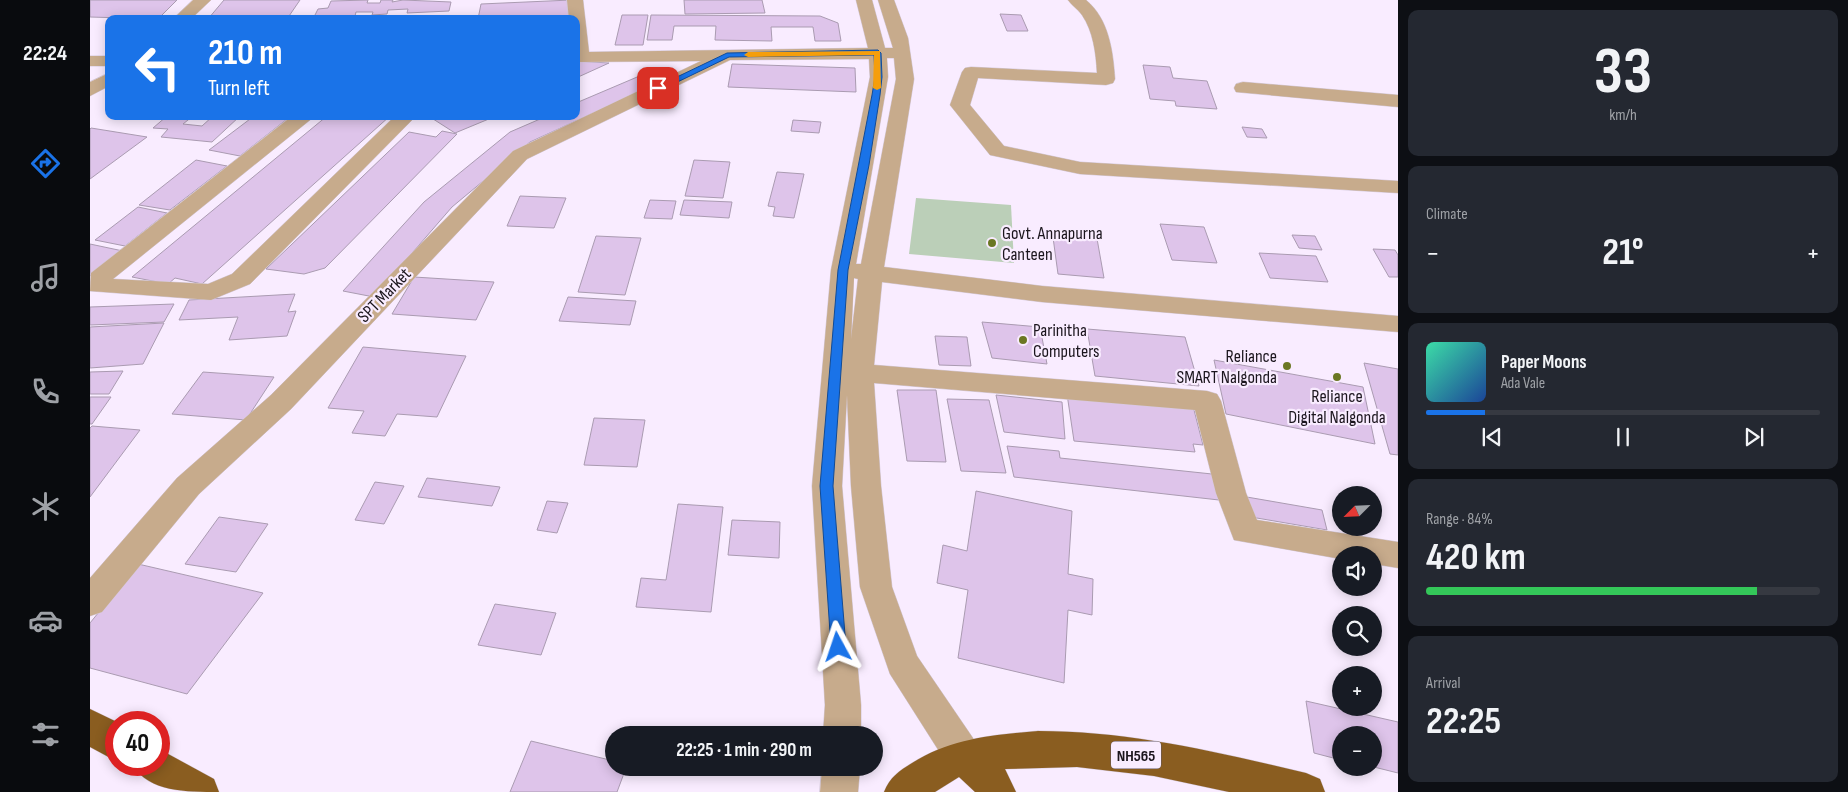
<!DOCTYPE html>
<html lang="en">
<head>
<meta charset="utf-8">
<style>
  :root { --surface:#171b24; --page:#242831; --text:#f1f3f6; --muted:#9ea1a6; --line:#363941; --accent:#1a73e8 }
  body { margin:0; font-family:"Sofia Sans Condensed",sans-serif; background:var(--page); color:var(--text); height:100vh; display:flex; flex-direction:column; font-size:19px; white-space:nowrap }
  * { box-sizing:border-box; margin:0 }
  p { font-size:16px; color:var(--muted) }
  .icon { flex:none; width:28px; height:28px; fill:none; stroke:currentColor; stroke-width:2; stroke-linecap:round; stroke-linejoin:round }
  .map { position:relative; flex:1; overflow:hidden }
  .side { display:flex; flex-direction:column; gap:10px; padding:10px; background:#0d0f14; width:450px }
  .side>* { flex:none }
  .hud { position:absolute; left:15px; top:15px; width:475px; height:105px; border-radius:10px; box-shadow:0 2px 12px #0003; background:#1a73e8; color:#fff; overflow:hidden }
  .needle { width:32px; rotate:246deg }
  .buttons { position:absolute; left:1242px; top:486px; display:grid; gap:10px }
  .buttons a { display:grid; place-items:center; width:50px; height:50px; border-radius:50%; background:var(--surface); box-shadow:0 2px 12px #0003; font-size:25px }
  .speed { position:absolute; left:15px; top:711px; display:flex; gap:10px; font-size:25px; font-weight:700; text-align:center }
  .speed>* { display:grid; place-content:center; width:65px; height:65px; border-radius:50%; background:var(--surface); box-shadow:0 2px 12px #0003; line-height:1 }
  .speed .limit { border:8px solid #d22; background:#fff; color:#111 }
  .pin { position:absolute; display:grid; place-items:center; width:42px; height:42px; color:#fff; margin:-21px; border-radius:10px; box-shadow:0 2px 8px #0006 }
  .me { position:absolute; width:55px; margin:-28px; rotate:355deg; stroke-linejoin:round; filter:drop-shadow(0 0 4px #0008) }
  .turn { display:flex; align-items:center; gap:18px; height:105px; padding:0 20px; font-size:22px }
  .turn .icon { width:65px; height:65px; stroke-width:2.5 }
  .turn b { display:block; font-size:35px; line-height:42px }
  .big { font-size:38px; font-weight:700; line-height:1.1 }
  .side .tile { flex:1; display:flex; flex-direction:column; justify-content:center; gap:8px; min-width:0; padding:0 18px; border-radius:10px; background:var(--page) }
  .side .dial { align-items:center; gap:0 }
  .dial b { font-size:65px; line-height:1 }
  .song { display:flex; align-items:center; gap:15px }
  .cover { width:60px; height:60px; border-radius:8px; background:linear-gradient(135deg,hsl(160 70% 55%),hsl(220 70% 35%)) }
  .played { height:5px; border-radius:2px; background:linear-gradient(90deg,var(--accent) 15%,var(--line) 15%) }
  .keys { display:flex; justify-content:space-around; direction:ltr }
  .heat { display:flex; justify-content:space-between; align-items:center; font-size:28px; direction:ltr }
  .charge { height:8px; border-radius:4px; background:linear-gradient(90deg,#34c759 84%,var(--line) 0) }
  .trip { position:absolute; left:515px; top:726px; width:278px; height:50px; border-radius:25px; background:var(--surface); box-shadow:0 2px 12px #0003; font-weight:700; line-height:50px; text-align:center }
  main { display:flex; flex:1; min-height:0 }
  .menu { display:flex; flex-direction:column; width:90px; justify-content:space-around; align-items:center; background:#090b0e; color:var(--muted) }
  .menu .icon { width:35px; height:35px }
  .menu .selected { color:var(--accent) }
  .menu b { font-size:22px; color:var(--text) }
  .map>svg:first-child { display:block }
</style>
</head>
<body>
<main>
<nav class="menu">
<b>22:24</b>
<svg class="icon selected" aria-label="directions" viewBox="0 0 24 24"><path d="M12 3l9 9-9 9-9-9zM9 14v-3h6M13 9l2 2-2 2"/></svg>
<svg class="icon" aria-label="music" viewBox="0 0 24 24"><path d="M9 18V5l10-2v13"/><circle cx="6" cy="18" r="3"/><circle cx="16" cy="16" r="3"/></svg>
<svg class="icon" aria-label="phone" viewBox="0 0 24 24"><path d="M5 4h4l2 5-3 2q2 4 5 5l2-3 5 2v4C11 20 4 13 5 4z"/></svg>
<svg class="icon" aria-label="climate" viewBox="0 0 24 24"><path d="M12 3v18M4 7l16 10M4 17L20 7"/></svg>
<svg class="icon" aria-label="car" viewBox="0 0 24 24"><path d="M5 17H2v-5l4-1 3-4h7l3 4 3 1v5h-3M9 17h6M6 11h13"/><circle cx="7" cy="17" r="2"/><circle cx="17" cy="17" r="2"/></svg>
<svg class="icon" aria-label="filters" viewBox="0 0 24 24"><path d="M4 7h16M4 17h16"/><circle cx="9" cy="7" r="2"/><circle cx="15" cy="17" r="2"/></svg>
</nav>
<div class="map">
<svg width="1308" height="792" viewBox="0 0 1308 792">
  <rect width="100%" height="100%" fill="#f9ecff"/>
  <path fill="#bbcfb8" d="M826,198L921,205L924,263L819,254Z"/>
  <path fill="#dec4ea" stroke="#aa9bb1" d="M0,0H87L68,19L0,17Z
    M134,0H210L197,19H118Z
    M278,0L277,3H290L291,0H303L302,2L313,0L361,2L359,11L317,13L318,9L298,10L297,14L282,15L283,12H266L265,16L223,19L228,9L238,8L241,1Z
    M481,0V19H388L391,4Z
    M594,0H672L675,13L595,14Z
    M910,14L931,15L938,31H917Z
    M532,15H558L553,45H525Z
    M561,15L730,16L748,23L751,41H725L723,27H681L682,41L625,40L626,26H584L582,40H557Z
    M486,61L519,63L486,78Z
    M642,64L765,68L766,92L638,87Z
    M1053,65L1080,67L1083,78L1117,81L1127,109L1086,106L1085,101L1060,99Z
    M566,69L582,77L440,142L362,207L284,297L253,291L334,202L420,132L457,116H486V103Z
    M77,116H103L93,124L112,126L123,116H150L122,142L71,137L78,129L63,128Z
    M164,116H201L150,156L119,150Z
    M237,116H300L112,284L85,278L78,284L42,277Z
    M343,116H406L365,133L340,117Z
    M703,120L731,122L729,133L701,131Z
    M1152,127L1172,129L1177,138L1157,137Z
    M0,129L1,128L57,137L0,179Z
    M352,131L367,134L235,268L214,274L176,269L319,132L346,137Z
    M106,160L137,166L80,210L49,205Z
    M604,160L640,162L633,198L595,196Z
    M687,172L714,174L704,218L683,216L685,207L678,206Z
    M430,196L476,198L464,228L417,226Z
    M560,200L586,201L582,219L554,218Z
    M594,200L642,202L639,218L590,215Z
    M48,207L77,213L35,246L5,240Z
    M1070,224L1114,227L1127,263L1082,260Z
    M962,230L1006,233L1014,278L968,274Z
    M1202,235L1225,236L1232,250L1209,248Z
    M506,236L551,238L535,295L488,292Z
    M0,244L33,251L0,276Z
    M1283,249L1305,250L1308,255V277H1299Z
    M1169,253L1226,256L1238,282L1180,278Z
    M324,277L404,282L386,320L302,314Z
    M205,294L198,312L206,311L197,336L139,340L148,317L89,320L99,300Z
    M478,297L546,301L540,325L469,321Z
    M84,304L74,322L0,325V307Z
    M892,322L950,327L957,364L902,358Z
    M74,323L53,364L0,368V327Z
    M997,329L1095,337L1109,386L1005,376Z
    M845,336L877,337L881,366L849,365Z
    M273,347L376,356L347,417L307,414L295,436L262,433L274,411L238,408Z
    M1124,360L1273,387L1285,444L1136,414Z
    M1274,363L1308,369V455L1300,454Z
    M33,371L19,394H0V372Z
    M113,372L184,377L156,420L82,414Z
    M807,390H846L856,462L817,461Z
    M977,394L1103,406L1113,445L1103,444L1105,452L984,441Z
    M906,395L972,402L975,439L914,432Z
    M0,397H21L2,424H0Z
    M857,399L899,400L916,473L871,471Z
    M504,418L555,420L547,467L494,465Z
    M2,426L50,430L0,497V428Z
    M917,446L969,451L970,458L1122,474L1129,500L924,477Z
    M337,478L410,487L402,506L328,497Z
    M285,482L314,486L294,524L265,520Z
    M886,491L982,511L978,574L1003,579L1002,615L978,610L974,683L868,658L878,590L847,583L853,545L877,551Z
    M1151,496L1232,510L1237,530L1155,516Z
    M457,501L478,503L467,533L447,530Z
    M588,504L633,507L621,612L546,607L551,578L576,580Z
    M129,517L178,524L146,572L95,564Z
    M642,520L690,522L689,558L638,555Z
    M48,564L173,593L97,694L0,668V623Z
    M405,604L466,613L451,655L388,645Z
    M1216,701L1308,722V773L1284,767V735H1251V760L1224,753Z
    M441,741L524,761V768H536L527,792H420Z"/>
  <g fill="none" stroke-linecap="round" stroke-linejoin="round">
    <g stroke="#d5cadb" stroke-width="1">
      <path id="minor" d="M103,0H121L101,19H83Z
        M477,0H493L499,52L778,48L766,0H782L795,48H803L788,0H804L818,38L824,79L794,267L952,286L1308,316V332L952,302L792,282L784,365L1117,391L1127,394L1131,401L1156,493L1167,520L1308,542V568L1284,564V555H1251V559L1144,540L1126,493L1105,410L784,383L791,486L802,587L827,656L887,744L893,757L887,770L874,775L861,770L800,674L770,587L761,486L757,395L752,486L771,705V735H733L735,705L722,486L741,270L780,77L779,59L640,60L437,159L201,409L109,494L12,612L0,616V578L87,478L181,395L423,151L611,61L486,62V19H479ZM797,58H804L806,79L771,264H766L798,77ZM764,278L768,279L761,339Z
        M978,0H996C1019,19 1023,51 1025,79L1023,83L1016,85L888,78L880,105L914,146L990,162L1308,181V193L990,174L900,155L860,105L872,72L875,68L881,67L1007,73C1006,53 1003,31 992,15C988,9 982,6 978,0Z
        M0,56H19V66H0Z
        M19,73V86L0,96V82Z
        M1153,82L1308,95V107L1146,92L1144,88L1146,84Z
        M202,116H225L23,279L118,284L142,274L305,116H326L160,284L121,300L0,291L1,273Z
        M732,768H770L768,792H730Z"/>
    </g>
    <g stroke="#d5cadb" stroke-width="1">
      <path id="highway" d="M0,709L27,722L26,761L0,747Z
        M948,731C1040,731 1127,752 1216,773L1230,779L1235,792H1139L1064,776L987,767L915,769L926,792H885L869,777L845,792H794C800,777 809,771 822,763C862,738 903,735 948,731Z
        M69,749L124,779L129,792C97,792 58,792 43,765H69Z"/>
    </g>
    <use href="#minor" fill="#c7ab8c" fill-rule="evenodd"/>
    <use href="#highway" fill="#8a5d20" fill-rule="evenodd"/>
  </g>
  <path fill="#1a73e8" stroke="#114b97" d="M788,50L791,53L792,77L790,95L779,165L758,270L743,486L756,647L753,651L748,653L743,651L741,647L730,486L748,270L782,95L785,77L784,55L639,57L571,90L564,88L637,53Z"/>
  <path fill="#f59e0b" d="M790,51L791,88L787,90L783,88L784,55L658,57L654,55L658,52Z"/>
  <g fill="#6b7723" stroke="#f9ecff" stroke-width="2">
    <circle cx="902" cy="243" r="5"/>
    <circle cx="933" cy="340" r="5"/>
    <circle cx="1197" cy="366" r="5"/>
    <circle cx="1247" cy="377" r="5"/>
  </g>
  <g text-anchor="middle" stroke-width="4.5" stroke-linejoin="round" paint-order="stroke">
    <rect fill="#f9ecff" stroke="#5e5661" stroke-width="1" x="1021" y="741.5" width="50" height="27" rx="4"/>
    <g font-size="16" font-weight="bold" fill="#1b151d">
      <text x="1046" y="761">NH565</text>
    </g>
    <g font-size="18" fill="#1b151d" stroke="#f9ecff" text-anchor="start">
      <text x="912" y="239">Govt. Annapurna<tspan x="912" dy="21">Canteen</tspan></text>
      <text x="943" y="336">Parinitha<tspan x="943" dy="21">Computers</tspan></text>
      <text x="1187" y="362" text-anchor="end">Reliance<tspan x="1187" dy="21">SMART Nalgonda</tspan></text>
      <text x="1247" y="402" text-anchor="middle">Reliance<tspan x="1247" dy="21">Digital Nalgonda</tspan></text>
    </g>
    <g font-size="18" fill="#1b151d" stroke="#f9ecff">
      <text transform="translate(294 295) rotate(-46)" y="6">SPT Market</text>
    </g>
  </g>
</svg>
<div class="buttons">
<a><svg class="needle" viewBox="-14 -14 28 28"><path d="M0-13l5 13h-10z" fill="#e53935"/><path d="M0 13l5-13h-10z" fill="#9ea1a6"/></svg></a>
<a><svg class="icon" aria-label="sound" viewBox="0 0 24 24"><path d="M4 9h4l5-4v14l-5-4H4zM17 9q2 3 0 6"/></svg></a>
<a><svg class="icon" aria-label="search" viewBox="0 0 24 24"><circle cx="10" cy="10" r="6"/><path d="M15 15l6 6"/></svg></a>
<a>+</a>
<a>−</a>
</div>
<div class="speed"><div class="limit">40</div></div>
<div class="pin" style="left:568px;top:88px;background:#d93025"><svg class="icon" aria-label="arrive" viewBox="0 0 24 24"><path d="M6 21V4h12l-3 4 3 4H6"/></svg></div>
<svg class="me" style="left:748px;top:647px" viewBox="-20 -20 40 40"><path d="M0-17L14 15 0 8-14 15z" fill="#1a73e8" stroke="#fff" stroke-width="4"/></svg>
<div class="trip">22:25 · 1 min · 290 m</div>
<div class="hud">
<div class="turn"><svg class="icon" aria-label="left" viewBox="0 0 24 24"><path d="M17 20v-9H6M10 6l-5 5 5 5"/></svg><div><b>210 m</b>Turn left</div></div>
</div>
</div>
<section class="side">
<div class="tile dial"><b>33</b><p>km/h</p></div>
<div class="tile"><p>Climate</p>
<div class="heat"><a>−</a><b class="big">21°</b><a>+</a></div>
</div>
<div class="tile">
<div class="song"><i class="cover"></i><div><b>Paper Moons</b><p>Ada Vale</p></div></div>
<div class="played"></div>
<div class="keys"><svg class="icon" aria-label="previous" viewBox="0 0 24 24"><path d="M18 5L8 12l10 7zM5 5v14"/></svg><svg class="icon" aria-label="pause" viewBox="0 0 24 24"><path d="M8 5v14M16 5v14"/></svg><svg class="icon" aria-label="next" viewBox="0 0 24 24"><path d="M6 5l10 7-10 7zM19 5v14"/></svg></div>
</div>
<div class="tile"><p>Range · 84%</p><b class="big">420 km</b><div class="charge"></div></div>
<div class="tile"><p>Arrival</p><b class="big">22:25</b></div>
</section>
</main>
</body>
</html>
